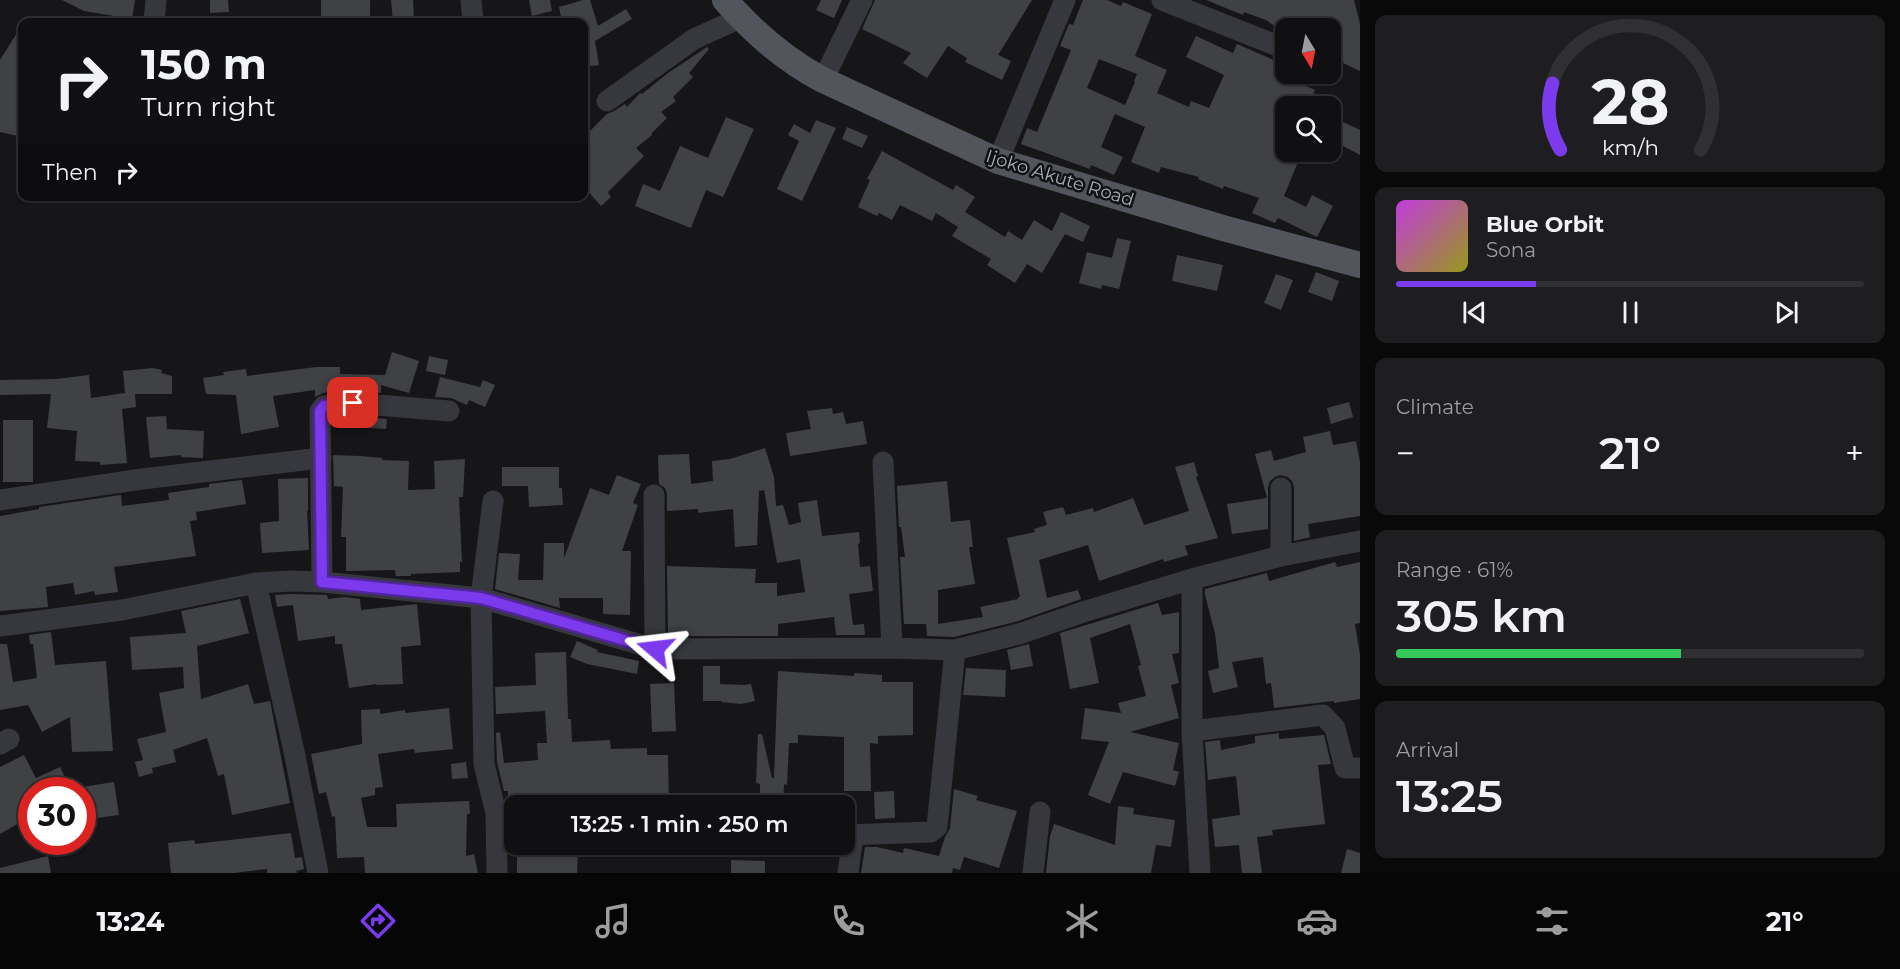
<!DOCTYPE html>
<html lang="en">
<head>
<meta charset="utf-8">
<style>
  :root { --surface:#101012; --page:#1e1e20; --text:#f1f3f6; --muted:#9c9d9f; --line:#303032; --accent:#7c3aed }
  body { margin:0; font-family:Montserrat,sans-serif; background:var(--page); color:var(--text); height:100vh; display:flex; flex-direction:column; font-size:22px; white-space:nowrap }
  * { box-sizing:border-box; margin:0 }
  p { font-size:20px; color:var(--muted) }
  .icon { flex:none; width:33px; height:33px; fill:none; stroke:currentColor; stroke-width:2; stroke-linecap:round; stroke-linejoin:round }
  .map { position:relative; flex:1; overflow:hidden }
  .drawer { display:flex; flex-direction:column; gap:15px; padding:15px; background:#09090a; width:540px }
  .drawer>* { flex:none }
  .guide { position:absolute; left:18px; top:18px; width:570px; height:183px; border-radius:12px; box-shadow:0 2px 4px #0004,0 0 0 2px var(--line); background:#101012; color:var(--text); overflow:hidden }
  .needle { width:39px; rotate:170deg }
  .fabs { position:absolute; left:1275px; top:18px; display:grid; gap:12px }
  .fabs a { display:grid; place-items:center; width:66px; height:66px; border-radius:12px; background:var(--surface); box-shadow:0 2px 4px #0004,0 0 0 2px var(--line); font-size:30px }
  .speed { position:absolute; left:18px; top:777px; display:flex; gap:12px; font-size:30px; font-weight:700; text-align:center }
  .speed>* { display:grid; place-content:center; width:78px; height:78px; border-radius:50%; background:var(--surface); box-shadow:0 2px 4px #0004,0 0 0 2px var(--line); line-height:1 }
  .speed .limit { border:9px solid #d22; background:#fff; color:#111 }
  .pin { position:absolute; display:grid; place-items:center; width:51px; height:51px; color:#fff; margin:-26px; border-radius:12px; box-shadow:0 3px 9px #0006 }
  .me { position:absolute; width:66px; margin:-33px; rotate:287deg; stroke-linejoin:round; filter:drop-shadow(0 0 4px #0008) }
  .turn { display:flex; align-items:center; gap:21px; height:126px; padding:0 24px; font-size:27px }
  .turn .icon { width:78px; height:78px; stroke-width:2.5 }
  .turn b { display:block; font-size:42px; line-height:51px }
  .then { display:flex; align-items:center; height:57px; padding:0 24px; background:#0003; gap:12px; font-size:22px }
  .big { font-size:45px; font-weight:600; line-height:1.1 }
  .drawer .tile { flex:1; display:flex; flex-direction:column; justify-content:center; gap:9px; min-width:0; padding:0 21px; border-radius:12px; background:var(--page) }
  .drawer .dial { align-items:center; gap:0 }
  .dial svg { height:156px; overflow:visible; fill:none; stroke:var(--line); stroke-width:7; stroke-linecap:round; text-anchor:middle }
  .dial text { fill:var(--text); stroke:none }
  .song { display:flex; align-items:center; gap:18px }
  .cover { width:72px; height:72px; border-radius:9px; background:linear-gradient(135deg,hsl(290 70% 55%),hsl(60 70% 35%)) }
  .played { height:6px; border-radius:3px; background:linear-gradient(90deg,var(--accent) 30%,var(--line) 30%) }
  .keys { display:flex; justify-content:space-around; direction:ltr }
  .heat { display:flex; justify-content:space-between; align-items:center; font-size:33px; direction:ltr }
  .charge { height:9px; border-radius:4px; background:linear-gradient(90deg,#34c759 61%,var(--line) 0) }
  .trip { position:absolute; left:504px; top:795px; width:351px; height:60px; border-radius:12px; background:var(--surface); box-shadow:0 2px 4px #0004,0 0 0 2px var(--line); font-weight:600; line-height:60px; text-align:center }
  .dock { display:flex; height:96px; justify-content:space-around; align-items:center; background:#060607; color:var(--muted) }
  .dock .icon { width:42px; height:42px }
  .dock .on { color:var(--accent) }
  .dock b { font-size:27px; color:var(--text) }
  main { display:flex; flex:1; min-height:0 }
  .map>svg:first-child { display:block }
</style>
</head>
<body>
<main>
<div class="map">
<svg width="1360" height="873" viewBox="0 0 1360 873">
  <rect width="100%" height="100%" fill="#161618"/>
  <path fill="#404145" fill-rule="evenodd" d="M62,0H135L132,19L84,11Z
    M210,0H228L229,12L210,13Z
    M321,0H370V22H321Z
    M391,0H413L414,22H393Z
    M529,0H550L552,11L532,16Z
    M583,0H590L598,26L626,9L632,19L595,41L599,65L584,67V22H562L559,7Z
    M821,0H842L834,18L816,10Z
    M875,0H1032L998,55L1011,61L1002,80L965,62L967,58L948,46L927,78L903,63L911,53L862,29Z
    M1083,0H1107L1121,6L1123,2L1152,14L1135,56L1167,70L1157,93L1189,107L1191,101L1209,108L1224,75L1186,57L1196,36L1233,53L1237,44L1276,61L1277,59L1286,62V77L1315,90L1308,106H1286V152H1302L1284,196L1306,207L1312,195L1333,206L1317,237L1278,218L1275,223L1252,213L1259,198L1224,186L1223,189L1198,179L1199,177L1161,167L1159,173L1131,162L1145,127L1115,114L1101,147L1123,157L1114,175L1091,165L1090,169L1021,144L1027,128L1037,132L1071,50L1060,46L1069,24L1073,25ZM1099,59L1137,74L1134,81L1135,82L1125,105L1087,88Z
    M1206,0H1354L1360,24V71L1330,57V28H1278L1266,20L1244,12L1243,15Z
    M22,25V137L0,132V60Z
    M707,47L709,49L689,73L693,77L673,97L676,101L661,112L667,118L651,134L652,135L636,148L644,156L608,192L611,197L601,206L584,187V137L607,114L614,111L625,104L627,107L640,93L642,94L668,73Z
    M726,117L754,129L723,197L706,190L691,228L635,206L643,184L660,191L680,146L708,158Z
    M816,120L836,128L802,201L777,189L799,141L788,135L794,124L810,133Z
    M1339,120L1360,130V155L1330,139Z
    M847,127L868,136L862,148L842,139Z
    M882,151L953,190L956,185L975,197L965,212L1005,237L1008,231L1022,240L1034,220L1052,231L1061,212L1090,226L1083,242L1065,234L1042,273L1027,264L1015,283L987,265L991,259L952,236L958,227L936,213L932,221L900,205L892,220L879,213L877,216L858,207L870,180L867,179Z
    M1117,238L1131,241L1119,289L1102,285L1101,289L1079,283L1087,252L1112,258Z
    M1177,255L1223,265L1217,291L1172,281Z
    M1316,272L1339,281L1332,301L1308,292Z
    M1276,274L1293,280L1281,310L1264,303Z
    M392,352L419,361L409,393L381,385V393L352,390L323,393L315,397V390L273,396L279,427L241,434L236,395L206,394L203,378L224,375L223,372L246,369L247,376L316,367H340V374L385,375Z
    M429,356L448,360L445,375L426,371Z
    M153,368L162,370L161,373L172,376V394H135L136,407L122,409L127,463L100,465V462L75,461L77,431L47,428L51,394L0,395V380L56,379L89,375L91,398L125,393L123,371Z
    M440,377L480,387L483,380L495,385L485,407L469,400L467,405L451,398L435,397Z
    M1349,402L1353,417L1331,424L1327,408Z
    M832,408L833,414L843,412L846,424L863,421L867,444L790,456L786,433L811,429L807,411Z
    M166,416L167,429L204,431L203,458L181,457V455L150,458L146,417Z
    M353,416L387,419L386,429L333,425V418Z
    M3,420H33V482H3Z
    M1330,431L1333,445L1356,441L1360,462V516L1308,524L1310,537L1294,541V487L1292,481L1288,477L1280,475L1275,477L1270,481L1268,487V529L1232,534L1227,504L1267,498L1255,454L1271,450L1274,461L1306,452L1303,437Z
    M765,448L774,477L776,506L783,505L789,525L801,522L798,503L817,500L822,536L859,532L860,543L858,544L860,567L870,566L873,591L849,594L853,625L864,624L865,635H836L834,617L778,624V636H668L667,566L756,569L755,583H777V596L805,592L800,559L777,563L764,490L759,491L757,545L735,547L733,509L698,513V509L667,511V494L665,488L659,484L658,455L689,454L691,484L713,481L712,461L730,459Z
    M333,455L360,456L382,458V460L409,461L408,490L435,489L434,461L465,459L463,497H459L462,562H460V572L411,574V576H396L395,570L346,571V537H341L343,487L334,486Z
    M1194,462L1198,476L1196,477L1218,538L1185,546L1188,555L1164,562L1163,559L1099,581L1088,545L1039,560L1047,598L1078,590L1081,599L1015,622L954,637L927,636L926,624H904L900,557H905L901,527H899L897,486L947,481L951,522L970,520L973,547H969L975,584L938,590V624L983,617L980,607L1018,599V597H1020L1007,538L1035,532L1034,529L1047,525L1043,512L1063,507L1066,515L1093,508L1094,512L1133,498L1144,525L1189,511L1175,467Z
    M502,467H559V488H562L563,505L529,507L528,486H502Z
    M617,475L641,484L633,503L638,505L622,551H631L630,615L603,614V598H559L560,608L495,589L499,553L520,554L518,580H543L544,543H564V558L590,488L609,495Z
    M308,478V511H307L309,550L262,553L260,523L279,521L278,479Z
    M242,480L246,504L196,512L197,520L190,521L196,556L114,567L118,592L95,595L94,591L75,595L73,583L46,587L48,607L0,611V516L39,509V507L121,495L122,506L169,500L168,493L209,487V484Z
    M1335,562L1337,567L1360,562V623L1355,624L1360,655V699L1334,703V701L1274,708L1271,683L1266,684L1263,657L1232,662L1238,687L1213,693L1208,671L1219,668L1215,633L1205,595V589L1267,573L1269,581Z
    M291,594L327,595L328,599L345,597L360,599L361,610L417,604L421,645L401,647L403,684L376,685V684L349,688L342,644H335V636L298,641L293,605L277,607L275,595Z
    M240,599L249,633L197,646L201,699L248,684L254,704L270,701L290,803L232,815L224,774L218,776L207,738L173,750L176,762L152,768L153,773L139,777L135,762L143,760L137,739L166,732L159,693L184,688L183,667L132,670L130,637L186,633L181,611Z
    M1158,603L1162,615L1179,612V653L1172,654L1179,683L1171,685L1179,718L1130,732L1179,743L1173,770L1179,772L1175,786L1123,772L1110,804L1088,795L1109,742L1081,739L1085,708L1121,713L1118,703L1146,696L1138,666L1141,665L1130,624L1090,638L1099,683L1070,689L1060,633Z
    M51,632L55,665L106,661L113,751L72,752L70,717L42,732L28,705L0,710V644H7L13,682L37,678L33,644H30L29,635Z
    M577,641L598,650L597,652L639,661L637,674L587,664L570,657Z
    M1029,644L1033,666L1011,670L1007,650Z
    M566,652L568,719H571L572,742L610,740L611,749L647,748V755H668L669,806H508V791H504L497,762L496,733L500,732L504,763L538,760L537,743H547L545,711L496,714L495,687L536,685L535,653Z
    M703,666H720V684L744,685L751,684L755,701L741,704L721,702L722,701H703Z
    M966,668L1006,670L1005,697L963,695Z
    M778,671L854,676V673L882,675V682H913V735L878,736V744L870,743L871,791H844V737L798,735V743H789L787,785L784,784L783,806H760V784L756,783L758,734H762L772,778H774Z
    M674,683L676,731L652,732L650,684Z
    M449,708L453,749L415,753L414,749L378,754L383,787L375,788V795L361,798L367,827H397L396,804L469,801L470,814H467L466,856L474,854L478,873H365L364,857L337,858L335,816L332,817L326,792L319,794L311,754L362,744L361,710L380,709V714L405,710V713Z
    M1279,733V739L1324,735L1331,764L1318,765L1325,824L1272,830L1273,835L1257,837L1262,873H1242L1239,845L1215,847L1212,819L1240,815L1236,776L1208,780L1205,742L1220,740L1221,750L1255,743V736Z
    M24,755L36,778L60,767L71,790H32V809L23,813L26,819L0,834V767Z
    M466,762L468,778L452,779L451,764Z
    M114,782L119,815L82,820V787Z
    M954,789L978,796L976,800L1017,811L999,868L964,857L960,870L953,868L952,873H861L865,847H877L903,853L904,848L939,856L945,837L950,828Z
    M894,791L895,818L875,819L874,792Z
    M1118,806L1134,808L1133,814L1175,820L1171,847L1156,845L1151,873H1046L1050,836L1054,824L1115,845Z
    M291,833L295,858L302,857L304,869L296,871L297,873H267V869L234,873H171L168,843L194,840L195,844Z
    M578,846L577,873H517V848Z
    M1347,849L1360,853V873H1341Z
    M48,856L51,873H0V868Z
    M731,860L765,861V873H731Z"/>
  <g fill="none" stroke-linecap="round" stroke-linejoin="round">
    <path stroke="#37383d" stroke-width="21" d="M471,0L473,22
      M1162,0L1283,48
      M154,22L156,0
      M823,80L862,0
      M607,101L694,39L740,18
      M998,161L1065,0
      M883,462L892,648
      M1281,488V556
      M654,495L655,649
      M0,500L142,479L321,458
      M493,501L481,598L484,764L496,813L497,873
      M1192,579V731L1200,873
      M322,582L320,411L324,406L353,403L449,411
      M256,583L294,751L318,873
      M0,626L122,610L256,583L291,581L322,582L481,598L655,649L892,648L955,650L1019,634L1083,612L1192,579L1281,556L1360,541
      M1192,731L1323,715L1335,728L1345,768H1360
      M0,744L9,739
      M844,835L931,832L937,827L955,650
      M848,873L853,835
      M1033,873L1040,812"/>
    <path stroke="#53555c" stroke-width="26" d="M725,0C753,32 785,60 823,80L998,161L1223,228L1360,265"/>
  </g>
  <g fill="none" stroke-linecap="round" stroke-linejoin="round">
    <g stroke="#51269a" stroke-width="15">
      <path id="route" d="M353,403L324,406L320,411L322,582L481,598L655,649"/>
    </g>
    <use href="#route" stroke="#7c3aed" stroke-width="10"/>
  </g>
  <g text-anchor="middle" stroke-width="5" stroke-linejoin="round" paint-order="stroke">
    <g font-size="18" fill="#a8adb8" stroke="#111113">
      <text transform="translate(1060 178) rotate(17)" y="6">Ijoko Akute Road</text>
    </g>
  </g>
</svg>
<div class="fabs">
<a><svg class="needle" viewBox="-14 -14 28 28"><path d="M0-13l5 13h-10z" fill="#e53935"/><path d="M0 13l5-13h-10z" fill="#9c9d9f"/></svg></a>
<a><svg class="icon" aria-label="search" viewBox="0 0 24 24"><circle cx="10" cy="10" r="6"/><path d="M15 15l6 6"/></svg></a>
</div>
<div class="speed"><div class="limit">30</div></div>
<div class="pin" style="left:353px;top:403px;background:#d93025"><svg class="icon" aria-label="arrive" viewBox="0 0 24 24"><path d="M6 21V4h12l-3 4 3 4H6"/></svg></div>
<svg class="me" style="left:655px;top:649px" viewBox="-20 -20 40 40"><path d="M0-17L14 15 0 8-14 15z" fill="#7c3aed" stroke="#fff" stroke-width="4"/></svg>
<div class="trip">13:25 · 1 min · 250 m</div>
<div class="guide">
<div class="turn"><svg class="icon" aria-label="right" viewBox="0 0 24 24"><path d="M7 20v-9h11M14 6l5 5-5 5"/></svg><div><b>150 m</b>Turn right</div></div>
<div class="then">Then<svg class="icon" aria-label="right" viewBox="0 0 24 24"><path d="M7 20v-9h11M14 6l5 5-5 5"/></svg></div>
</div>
</div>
<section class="drawer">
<div class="tile dial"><svg viewBox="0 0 100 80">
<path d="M14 69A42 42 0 1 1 86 69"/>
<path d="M14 69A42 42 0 0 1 10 35" stroke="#7c3aed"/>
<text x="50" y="56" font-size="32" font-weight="700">28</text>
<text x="50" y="72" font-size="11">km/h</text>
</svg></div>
<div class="tile">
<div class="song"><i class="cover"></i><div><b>Blue Orbit</b><p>Sona</p></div></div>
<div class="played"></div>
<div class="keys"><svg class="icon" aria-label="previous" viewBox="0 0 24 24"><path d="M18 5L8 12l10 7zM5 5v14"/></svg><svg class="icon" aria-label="pause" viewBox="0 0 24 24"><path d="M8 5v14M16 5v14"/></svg><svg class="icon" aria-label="next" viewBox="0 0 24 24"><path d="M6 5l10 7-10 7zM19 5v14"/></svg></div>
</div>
<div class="tile"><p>Climate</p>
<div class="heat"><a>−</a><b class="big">21°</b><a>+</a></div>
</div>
<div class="tile"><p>Range · 61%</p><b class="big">305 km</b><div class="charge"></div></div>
<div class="tile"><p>Arrival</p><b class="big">13:25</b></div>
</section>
</main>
<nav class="dock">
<b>13:24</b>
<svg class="icon on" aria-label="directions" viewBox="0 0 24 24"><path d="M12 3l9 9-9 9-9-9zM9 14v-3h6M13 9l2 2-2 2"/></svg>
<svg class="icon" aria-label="music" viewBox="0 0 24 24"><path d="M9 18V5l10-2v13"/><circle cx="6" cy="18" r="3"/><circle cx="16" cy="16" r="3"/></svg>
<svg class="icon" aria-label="phone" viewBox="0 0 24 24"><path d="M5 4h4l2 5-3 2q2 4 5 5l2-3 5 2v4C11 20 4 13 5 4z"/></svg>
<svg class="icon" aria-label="climate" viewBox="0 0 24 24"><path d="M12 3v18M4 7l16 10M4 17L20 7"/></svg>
<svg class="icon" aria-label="car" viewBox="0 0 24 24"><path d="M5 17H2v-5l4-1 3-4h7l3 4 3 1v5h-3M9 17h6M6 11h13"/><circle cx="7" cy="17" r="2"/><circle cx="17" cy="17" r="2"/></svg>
<svg class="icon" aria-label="filters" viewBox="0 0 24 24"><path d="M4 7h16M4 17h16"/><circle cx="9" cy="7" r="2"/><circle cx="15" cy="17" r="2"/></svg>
<b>21°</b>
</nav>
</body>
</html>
